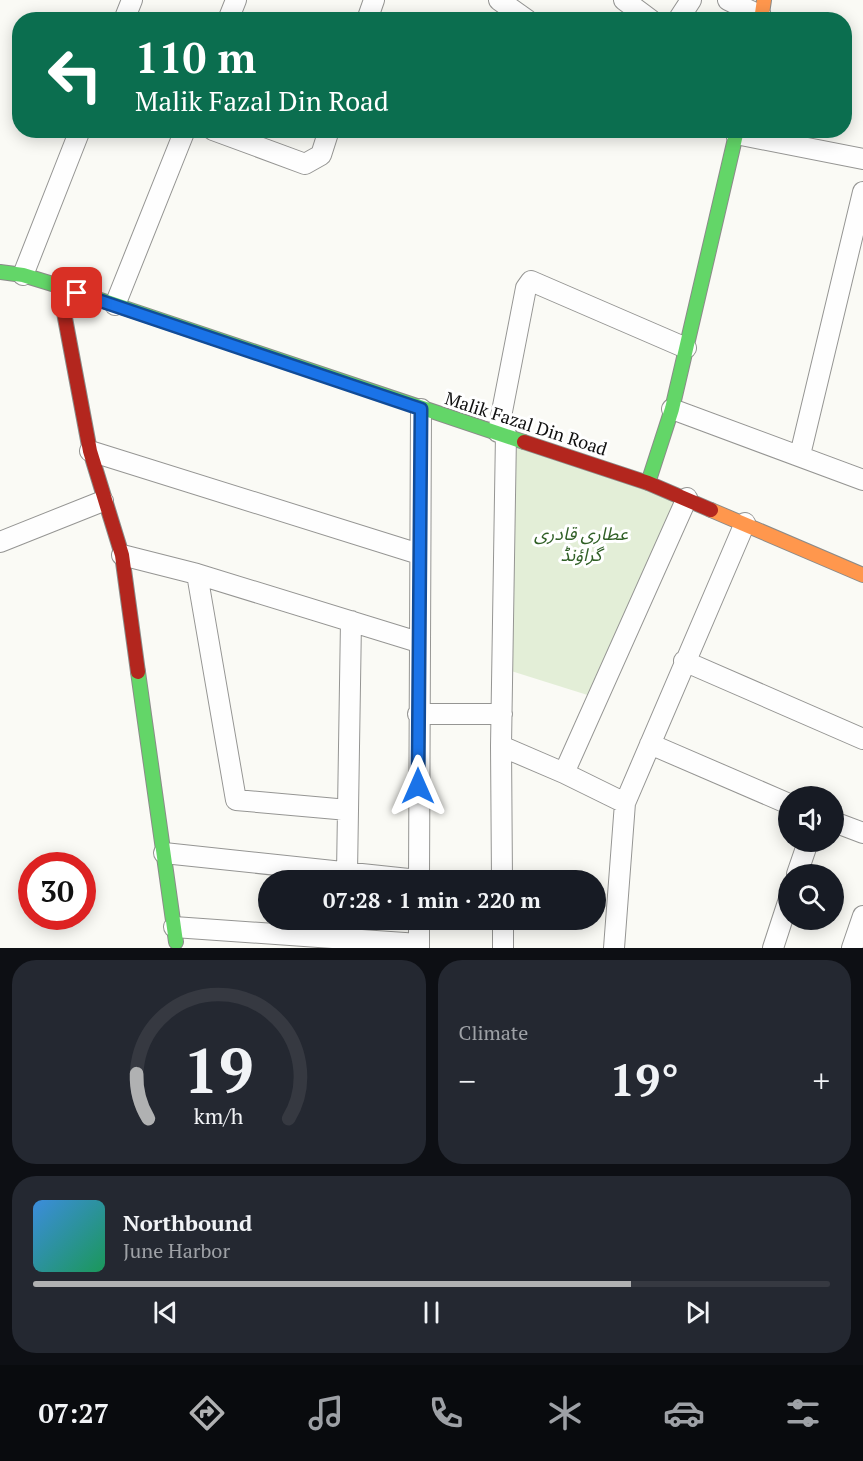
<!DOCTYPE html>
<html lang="en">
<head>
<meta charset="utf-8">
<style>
  :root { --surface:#171b24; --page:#242831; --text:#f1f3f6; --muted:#9ea1a6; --line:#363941; --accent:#b0b1b2 }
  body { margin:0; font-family:"PT Serif","Noto Sans Arabic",serif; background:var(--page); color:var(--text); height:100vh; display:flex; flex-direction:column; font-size:22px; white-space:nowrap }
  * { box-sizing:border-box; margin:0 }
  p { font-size:20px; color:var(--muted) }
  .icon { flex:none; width:33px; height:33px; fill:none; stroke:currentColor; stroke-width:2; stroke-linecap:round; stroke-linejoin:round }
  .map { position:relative; height:948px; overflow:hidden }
  .drawer { display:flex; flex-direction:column; gap:12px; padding:12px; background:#0d0f14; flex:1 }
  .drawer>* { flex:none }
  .guide { position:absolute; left:12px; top:12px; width:840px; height:126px; border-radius:24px; box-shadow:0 3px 15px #0003; background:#0b6e4f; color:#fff; overflow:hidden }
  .buttons { position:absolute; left:778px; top:786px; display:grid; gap:12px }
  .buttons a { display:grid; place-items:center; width:66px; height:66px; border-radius:50%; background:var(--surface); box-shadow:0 3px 15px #0003; font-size:30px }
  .speed { position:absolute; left:18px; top:852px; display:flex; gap:12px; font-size:30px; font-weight:700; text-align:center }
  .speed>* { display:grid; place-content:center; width:78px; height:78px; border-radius:50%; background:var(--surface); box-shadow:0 3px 15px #0003; line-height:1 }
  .speed .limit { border:9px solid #d22; background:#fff; color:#111 }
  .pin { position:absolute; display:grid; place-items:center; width:51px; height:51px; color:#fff; margin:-26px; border-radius:12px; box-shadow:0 3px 9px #0006 }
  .me { position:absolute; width:66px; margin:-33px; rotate:0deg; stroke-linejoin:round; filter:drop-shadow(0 0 4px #0008) }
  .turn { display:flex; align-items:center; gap:21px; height:126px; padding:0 24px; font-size:27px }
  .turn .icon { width:78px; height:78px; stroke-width:2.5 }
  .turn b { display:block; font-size:42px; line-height:51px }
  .big { font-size:45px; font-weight:700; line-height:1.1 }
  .drawer .tile { flex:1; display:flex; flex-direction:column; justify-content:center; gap:9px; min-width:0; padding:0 21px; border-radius:24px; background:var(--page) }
  .drawer .dial { align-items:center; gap:0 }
  .dial svg { height:156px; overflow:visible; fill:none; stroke:var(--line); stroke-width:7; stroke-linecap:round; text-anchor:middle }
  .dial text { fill:var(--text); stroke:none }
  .song { display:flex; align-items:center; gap:18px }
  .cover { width:72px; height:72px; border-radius:9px; background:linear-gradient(135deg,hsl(210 70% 55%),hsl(150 70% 35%)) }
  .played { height:6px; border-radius:3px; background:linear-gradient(90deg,var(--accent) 75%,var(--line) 75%) }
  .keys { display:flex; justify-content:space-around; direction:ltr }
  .heat { display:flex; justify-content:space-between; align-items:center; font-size:33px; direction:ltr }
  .drawer .tiles { flex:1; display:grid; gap:12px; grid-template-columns:1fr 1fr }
  .tile:last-child { grid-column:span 2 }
  .trip { position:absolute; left:258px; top:870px; width:348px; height:60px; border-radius:30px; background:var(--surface); box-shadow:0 3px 15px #0003; font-weight:700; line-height:60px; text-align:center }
  .menu { display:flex; height:96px; justify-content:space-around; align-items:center; background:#090b0e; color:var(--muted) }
  .menu .icon { width:42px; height:42px }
  .menu .selected { color:var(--accent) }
  .menu b { font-size:27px; color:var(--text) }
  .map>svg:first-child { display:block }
</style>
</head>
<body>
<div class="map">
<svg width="863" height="948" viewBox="0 0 863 948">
  <rect width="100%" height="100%" fill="#fafaf5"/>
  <path fill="#e3eed7" d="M506,434L687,498L597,698L502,668Z"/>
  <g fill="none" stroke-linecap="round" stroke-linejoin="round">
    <g stroke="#959593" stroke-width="22">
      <path id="street" d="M499,0L527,20
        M624,0L651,20
        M728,0L761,16
        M124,20L132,0
        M228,20L236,0
        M367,20L374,0
        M678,20L691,0
        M213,130L305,164L321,155L329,130
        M736,134L863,159
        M23,275L80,130
        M115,305L185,130
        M672,409L863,480
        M498,432L526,288L531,281L686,348
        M90,451L419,554
        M800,455L863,192
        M0,542L103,501
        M122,555L197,574L418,642
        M197,574L236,800L348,810
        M684,661L863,739
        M418,714H502
        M650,744L789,804
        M501,746L506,434
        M564,773L625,803
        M834,822L863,833
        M164,853L418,880
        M347,873L351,621
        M797,874L808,842
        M419,880L421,409
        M502,880L501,746L564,773L687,498
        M503,920V948
        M174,927L419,944
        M419,948V920
        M614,948L625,803L745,523
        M773,948L789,899
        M852,948L863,916"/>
    </g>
    <g stroke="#8b8b89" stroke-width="16">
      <path id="fast" d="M0,272L23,275L59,286L524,442
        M648,483L672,409L737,130
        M138,672L176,942"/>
    </g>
    <g stroke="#8b8b89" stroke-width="16">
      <path id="slow" d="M761,20L764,0
        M711,510L863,575"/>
    </g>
    <g stroke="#8b8b89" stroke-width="16">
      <path id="jam" d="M59,286L90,451L122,555L138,672
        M524,442L648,483L711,510"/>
    </g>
    <use href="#street" stroke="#fefefe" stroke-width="20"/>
    <use href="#fast" stroke="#63d668" stroke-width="14"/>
    <use href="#slow" stroke="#ff974d" stroke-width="14"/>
    <use href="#jam" stroke="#b3261e" stroke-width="14"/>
  </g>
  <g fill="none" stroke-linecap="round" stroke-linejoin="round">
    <g stroke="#114b97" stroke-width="15">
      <path id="route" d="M77,293L421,409L418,786"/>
    </g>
    <use href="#route" stroke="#1a73e8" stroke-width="10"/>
  </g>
  <g text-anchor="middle" stroke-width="6" stroke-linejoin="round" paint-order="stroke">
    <g font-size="18" fill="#0f0f0f" stroke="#fff">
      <text transform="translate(526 424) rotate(18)" y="6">Malik Fazal Din Road</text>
    </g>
    <g font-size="18" font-style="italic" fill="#305f26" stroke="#fff">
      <text x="581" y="540">عطاری قادری<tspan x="581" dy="21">گراؤنڈ</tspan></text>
    </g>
  </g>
</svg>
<div class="buttons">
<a><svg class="icon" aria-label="sound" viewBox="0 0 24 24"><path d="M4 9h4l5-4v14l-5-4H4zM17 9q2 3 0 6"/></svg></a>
<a><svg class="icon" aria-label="search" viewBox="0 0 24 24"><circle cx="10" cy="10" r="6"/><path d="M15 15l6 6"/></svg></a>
</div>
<div class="speed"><div class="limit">30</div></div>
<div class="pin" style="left:77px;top:293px;background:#d93025"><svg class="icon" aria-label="arrive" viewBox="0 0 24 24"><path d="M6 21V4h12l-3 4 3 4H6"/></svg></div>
<svg class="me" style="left:418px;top:786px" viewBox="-20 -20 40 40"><path d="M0-17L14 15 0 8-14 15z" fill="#1a73e8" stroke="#fff" stroke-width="4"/></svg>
<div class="trip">07:28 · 1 min · 220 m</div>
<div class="guide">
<div class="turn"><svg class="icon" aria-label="left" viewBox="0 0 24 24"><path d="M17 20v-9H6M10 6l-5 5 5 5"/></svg><div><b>110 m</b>Malik Fazal Din Road</div></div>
</div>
</div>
<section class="drawer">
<div class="tiles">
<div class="tile dial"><svg viewBox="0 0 100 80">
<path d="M14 69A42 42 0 1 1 86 69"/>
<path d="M14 69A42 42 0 0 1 8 46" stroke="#b0b1b2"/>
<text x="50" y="56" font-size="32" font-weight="700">19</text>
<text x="50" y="72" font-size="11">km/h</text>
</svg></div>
<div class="tile"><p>Climate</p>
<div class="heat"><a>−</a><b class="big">19°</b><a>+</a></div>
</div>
<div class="tile">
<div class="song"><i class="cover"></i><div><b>Northbound</b><p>June Harbor</p></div></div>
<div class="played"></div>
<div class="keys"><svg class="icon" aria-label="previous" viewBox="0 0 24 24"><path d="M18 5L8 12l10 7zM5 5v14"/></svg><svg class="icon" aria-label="pause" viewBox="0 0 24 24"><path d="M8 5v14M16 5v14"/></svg><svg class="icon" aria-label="next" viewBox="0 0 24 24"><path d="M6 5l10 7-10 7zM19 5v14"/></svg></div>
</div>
</div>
</section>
<nav class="menu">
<b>07:27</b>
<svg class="icon selected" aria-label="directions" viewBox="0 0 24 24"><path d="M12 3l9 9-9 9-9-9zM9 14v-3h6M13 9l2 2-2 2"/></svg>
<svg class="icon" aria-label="music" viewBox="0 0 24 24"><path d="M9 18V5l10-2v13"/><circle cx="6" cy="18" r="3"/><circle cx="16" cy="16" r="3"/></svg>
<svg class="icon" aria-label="phone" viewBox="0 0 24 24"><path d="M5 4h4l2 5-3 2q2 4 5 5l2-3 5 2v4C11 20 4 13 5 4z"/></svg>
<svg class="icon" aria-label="climate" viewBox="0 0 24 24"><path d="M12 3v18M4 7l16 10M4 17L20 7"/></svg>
<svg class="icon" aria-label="car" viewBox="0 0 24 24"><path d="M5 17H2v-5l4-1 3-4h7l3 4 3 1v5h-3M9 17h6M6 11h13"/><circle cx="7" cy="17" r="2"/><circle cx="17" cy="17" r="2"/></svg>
<svg class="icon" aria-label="filters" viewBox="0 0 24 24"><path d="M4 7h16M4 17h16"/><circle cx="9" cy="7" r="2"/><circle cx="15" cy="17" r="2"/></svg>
</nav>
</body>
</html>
